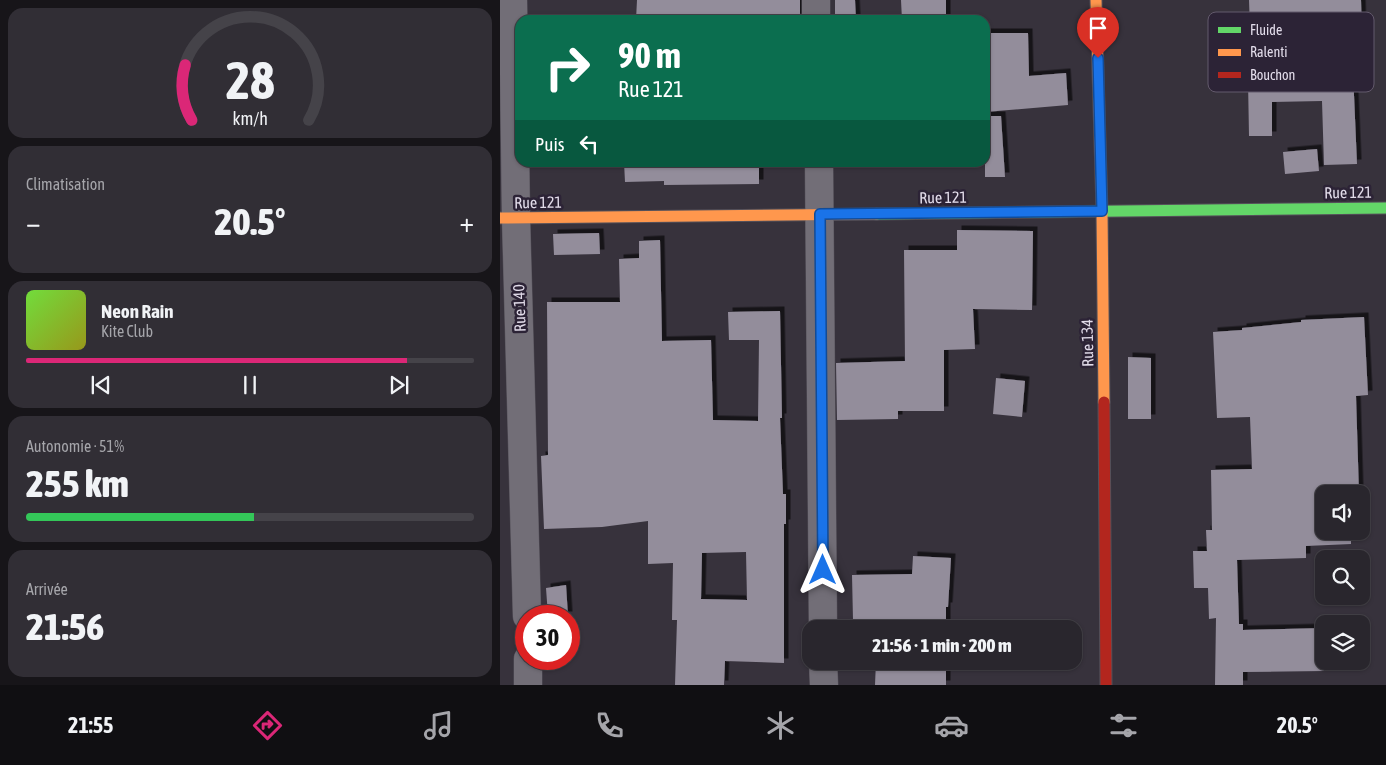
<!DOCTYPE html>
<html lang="fr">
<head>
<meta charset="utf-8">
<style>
  :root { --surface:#29262d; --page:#312e35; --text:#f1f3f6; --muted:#a5a5aa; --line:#454349; --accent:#db2777 }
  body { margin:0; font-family:"Asap Condensed",sans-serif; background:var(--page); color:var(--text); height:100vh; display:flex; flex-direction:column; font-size:19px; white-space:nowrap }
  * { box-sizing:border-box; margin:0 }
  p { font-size:16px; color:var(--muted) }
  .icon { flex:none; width:28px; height:28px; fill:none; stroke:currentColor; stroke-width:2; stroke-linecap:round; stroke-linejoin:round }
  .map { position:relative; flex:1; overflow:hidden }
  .details { display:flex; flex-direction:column; gap:8px; padding:8px; background:#171519; width:500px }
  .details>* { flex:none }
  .banner { position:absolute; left:15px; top:15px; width:475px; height:152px; border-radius:15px; box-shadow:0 1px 4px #0004,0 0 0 1px var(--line); background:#0b6e4f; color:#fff; overflow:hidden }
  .controls { position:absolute; left:815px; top:485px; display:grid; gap:10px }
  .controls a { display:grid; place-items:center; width:55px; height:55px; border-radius:10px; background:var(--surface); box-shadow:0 1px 4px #0004,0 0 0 1px var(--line); font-size:25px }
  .speed { position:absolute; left:15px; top:605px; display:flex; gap:10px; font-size:25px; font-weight:700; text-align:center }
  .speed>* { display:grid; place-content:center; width:65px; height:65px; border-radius:50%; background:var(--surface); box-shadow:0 1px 4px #0004,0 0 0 1px var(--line); line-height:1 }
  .speed .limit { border:8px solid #d22; background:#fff; color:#111 }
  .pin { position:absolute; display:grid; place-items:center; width:42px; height:42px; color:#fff; margin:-51px -21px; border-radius:50% 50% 50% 0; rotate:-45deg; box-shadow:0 0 5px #0007 }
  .pin .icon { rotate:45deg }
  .me { position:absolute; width:55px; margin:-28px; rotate:0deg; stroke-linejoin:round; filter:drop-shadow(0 0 4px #0008) }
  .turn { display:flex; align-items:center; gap:18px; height:105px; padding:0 20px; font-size:22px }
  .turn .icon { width:65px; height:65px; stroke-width:2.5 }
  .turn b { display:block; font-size:35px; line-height:42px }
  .then { display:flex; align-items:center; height:48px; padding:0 20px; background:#0003; gap:10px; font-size:19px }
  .big { font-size:38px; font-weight:800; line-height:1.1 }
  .details .widget { flex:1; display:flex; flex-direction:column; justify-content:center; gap:8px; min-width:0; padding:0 18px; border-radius:15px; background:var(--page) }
  .details .dial { align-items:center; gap:0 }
  .dial svg { height:130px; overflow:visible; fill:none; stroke:var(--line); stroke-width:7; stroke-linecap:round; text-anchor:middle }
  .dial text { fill:var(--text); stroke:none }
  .song { display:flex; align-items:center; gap:15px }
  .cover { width:60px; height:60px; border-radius:8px; background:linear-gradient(135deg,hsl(100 70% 55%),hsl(60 70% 35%)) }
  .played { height:5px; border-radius:2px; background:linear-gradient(90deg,var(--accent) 85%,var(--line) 85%) }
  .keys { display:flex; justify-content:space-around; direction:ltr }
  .heat { display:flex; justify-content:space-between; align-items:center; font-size:28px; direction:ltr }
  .charge { height:8px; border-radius:4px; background:linear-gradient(90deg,#34c759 51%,var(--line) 0) }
  .trip { position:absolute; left:302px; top:620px; width:280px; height:50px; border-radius:15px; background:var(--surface); box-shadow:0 1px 4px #0004,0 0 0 1px var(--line); font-weight:800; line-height:50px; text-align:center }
  .menu { display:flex; height:80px; justify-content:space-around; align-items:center; background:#100f12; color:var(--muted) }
  .menu .icon { width:35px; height:35px }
  .menu .current { color:var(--accent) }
  .menu b { font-size:22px; color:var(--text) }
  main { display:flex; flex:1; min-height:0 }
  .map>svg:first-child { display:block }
</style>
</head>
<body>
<main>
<section class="details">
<div class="widget dial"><svg viewBox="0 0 100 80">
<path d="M14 69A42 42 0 1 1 86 69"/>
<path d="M14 69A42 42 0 0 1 10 35" stroke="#db2777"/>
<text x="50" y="56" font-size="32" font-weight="700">28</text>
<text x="50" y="72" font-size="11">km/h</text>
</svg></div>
<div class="widget"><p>Climatisation</p>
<div class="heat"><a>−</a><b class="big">20.5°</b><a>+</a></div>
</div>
<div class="widget">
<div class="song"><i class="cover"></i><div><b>Neon Rain</b><p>Kite Club</p></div></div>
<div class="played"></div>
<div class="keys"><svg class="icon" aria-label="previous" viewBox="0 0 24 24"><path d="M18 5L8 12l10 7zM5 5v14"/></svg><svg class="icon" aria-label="pause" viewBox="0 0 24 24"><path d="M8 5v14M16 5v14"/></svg><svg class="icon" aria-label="next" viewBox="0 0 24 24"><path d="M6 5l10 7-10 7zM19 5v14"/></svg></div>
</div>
<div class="widget"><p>Autonomie · 51%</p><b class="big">255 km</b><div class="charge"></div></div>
<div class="widget"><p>Arrivée</p><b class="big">21:56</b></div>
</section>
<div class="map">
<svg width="886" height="685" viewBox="0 0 886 685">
  <defs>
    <filter id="shadow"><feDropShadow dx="4.5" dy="-4.5" stdDeviation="0" flood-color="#0009"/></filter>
  </defs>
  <rect width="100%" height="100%" fill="#37323c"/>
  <path fill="#938d9b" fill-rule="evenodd" filter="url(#shadow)" d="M137,0H300V18L244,20H136Z
    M335,0H355L356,20H335Z
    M401,0H446V20H402Z
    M749,0H861L863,71L853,72L857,164L824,165L822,101L772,102V136H749L748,80L716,79V57H751Z
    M485,33H528L529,76L566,73L568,105L485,112Z
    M485,116H501L505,177H485Z
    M817,149L819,171L785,174L783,152Z
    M124,162H259V184L164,185V181L125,182Z
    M457,230L533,231L532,310L473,309L475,349L444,350V411H398V419L337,420L336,363L405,361L404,250H457Z
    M99,233L100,254L54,255L53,234Z
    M160,240L162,341L211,340L213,420L258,421L259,340H229L228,312L280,311L282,418H280L283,494H286V524H284V663L225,661L224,685H175L177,620H172L173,563L148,564V521L102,527L44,529L41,456L48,455L47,302H120L119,259L139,258V241ZM246,552L247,600L201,599L202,553Z
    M864,317L868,395L856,396L859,494H824V531H851V544L806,546V558L737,560L739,624H743V630L824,628V671L743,672V685H715L716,618L709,619L708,588H694L693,551H707L706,530H712L711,470L752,469L750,417L717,418L713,332L742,330V328L801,322V320Z
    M628,357L651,358V419H628Z
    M496,378L525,381L522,417L493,414Z
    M413,556L451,558L448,607H446V629H376V620H353L352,575L412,574Z
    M66,585L68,616H48L46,588Z
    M376,661H446V685H375Z"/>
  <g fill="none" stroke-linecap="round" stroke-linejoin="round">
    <g stroke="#55515a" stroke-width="29">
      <path id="street" d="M13,0L16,218L27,616
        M316,0V20
        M319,162L323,629
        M28,659V685
        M323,661L324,685"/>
    </g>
    <g stroke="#55515a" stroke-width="13">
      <path id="fast" d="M377,214L886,208"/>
    </g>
    <g stroke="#55515a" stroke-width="13">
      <path id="slow" d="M596,0L602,211L604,402
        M0,218L377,214"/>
    </g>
    <g stroke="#55515a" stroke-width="13">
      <path id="jam" d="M604,402L606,685"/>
    </g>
    <use href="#street" stroke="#726e77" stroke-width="28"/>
    <use href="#fast" stroke="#63d668" stroke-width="11"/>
    <use href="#slow" stroke="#ff974d" stroke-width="11"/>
    <use href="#jam" stroke="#b3261e" stroke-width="11"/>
  </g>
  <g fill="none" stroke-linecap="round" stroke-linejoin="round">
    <g stroke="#114b97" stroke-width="12">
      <path id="route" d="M323,570L320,214L602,211L598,58"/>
    </g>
    <use href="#route" stroke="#1a73e8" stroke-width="9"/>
  </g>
  <g text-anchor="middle" stroke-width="5" stroke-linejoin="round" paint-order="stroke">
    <g font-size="16" fill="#e2dcea" stroke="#2c2336">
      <text transform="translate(848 192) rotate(-1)" y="6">Rue 121</text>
      <text transform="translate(443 197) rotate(-1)" y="6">Rue 121</text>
      <text transform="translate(38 202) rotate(-1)" y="6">Rue 121</text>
      <text transform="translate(19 308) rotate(-92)" y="6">Rue 140</text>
      <text transform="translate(587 343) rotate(-91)" y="6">Rue 134</text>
    </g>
  </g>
  <rect x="708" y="12" width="166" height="80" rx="8" fill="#2c2336" stroke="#635a6c" stroke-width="1"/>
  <rect x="718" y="27" width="23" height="6" fill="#63d668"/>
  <rect x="718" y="49" width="23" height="7" fill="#ff974d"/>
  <rect x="718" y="72" width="23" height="6" fill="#b3261e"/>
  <g font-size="14" fill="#e2dcea">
    <text x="750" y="35">Fluide</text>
    <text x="750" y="57">Ralenti</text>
    <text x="750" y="80">Bouchon</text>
  </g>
</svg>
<div class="controls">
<a><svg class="icon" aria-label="sound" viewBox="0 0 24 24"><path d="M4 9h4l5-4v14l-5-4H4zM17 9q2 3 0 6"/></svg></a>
<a><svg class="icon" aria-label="search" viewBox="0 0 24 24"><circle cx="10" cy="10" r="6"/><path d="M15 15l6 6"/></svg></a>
<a><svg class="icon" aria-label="layers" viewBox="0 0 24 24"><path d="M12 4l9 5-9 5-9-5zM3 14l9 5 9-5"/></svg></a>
</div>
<div class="speed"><div class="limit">30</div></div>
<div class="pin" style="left:598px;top:58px;background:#d93025"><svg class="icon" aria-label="arrive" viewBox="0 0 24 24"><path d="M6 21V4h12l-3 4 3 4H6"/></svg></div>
<svg class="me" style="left:323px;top:570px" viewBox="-20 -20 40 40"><path d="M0-17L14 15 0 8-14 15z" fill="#1a73e8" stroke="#fff" stroke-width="4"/></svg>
<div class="trip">21:56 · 1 min · 200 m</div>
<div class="banner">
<div class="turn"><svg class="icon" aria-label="right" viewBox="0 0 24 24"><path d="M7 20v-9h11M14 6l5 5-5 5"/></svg><div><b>90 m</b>Rue 121</div></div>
<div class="then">Puis<svg class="icon" aria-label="left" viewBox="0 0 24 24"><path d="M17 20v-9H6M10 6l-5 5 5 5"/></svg></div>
</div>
</div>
</main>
<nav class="menu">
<b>21:55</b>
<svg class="icon current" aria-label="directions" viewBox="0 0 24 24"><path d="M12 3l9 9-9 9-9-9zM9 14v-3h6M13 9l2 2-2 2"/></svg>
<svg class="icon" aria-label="music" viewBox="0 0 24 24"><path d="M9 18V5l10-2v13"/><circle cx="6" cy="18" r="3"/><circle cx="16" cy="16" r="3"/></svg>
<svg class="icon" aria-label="phone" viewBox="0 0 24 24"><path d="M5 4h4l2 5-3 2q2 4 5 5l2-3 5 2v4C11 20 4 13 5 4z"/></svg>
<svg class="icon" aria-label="climate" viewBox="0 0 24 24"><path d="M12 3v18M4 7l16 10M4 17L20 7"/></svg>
<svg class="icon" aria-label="car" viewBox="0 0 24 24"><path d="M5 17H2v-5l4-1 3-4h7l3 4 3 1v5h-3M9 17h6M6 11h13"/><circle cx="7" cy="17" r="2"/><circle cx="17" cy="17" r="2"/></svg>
<svg class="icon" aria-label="filters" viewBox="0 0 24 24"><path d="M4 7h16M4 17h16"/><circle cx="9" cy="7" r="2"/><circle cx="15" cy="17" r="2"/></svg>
<b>20.5°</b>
</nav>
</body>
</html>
